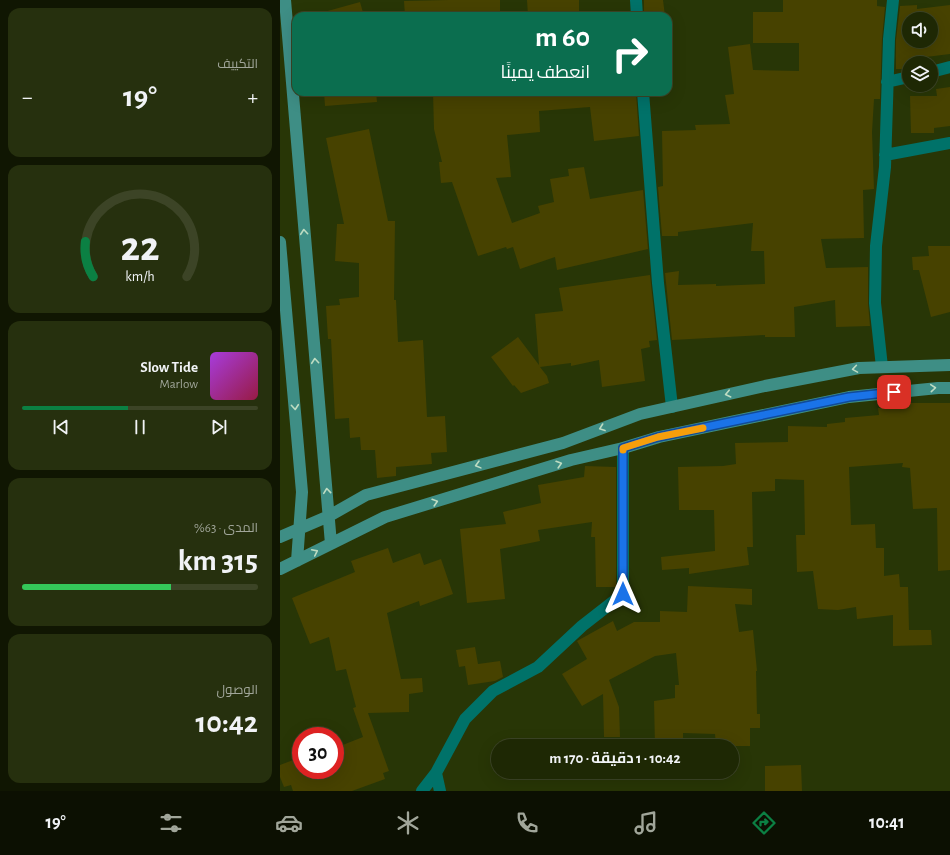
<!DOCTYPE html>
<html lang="ar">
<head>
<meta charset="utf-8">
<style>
  :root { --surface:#1e2804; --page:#26300e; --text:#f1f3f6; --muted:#a1a69a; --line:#3c4426; --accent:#0b8043 }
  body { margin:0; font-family:"Alegreya Sans",Cairo,sans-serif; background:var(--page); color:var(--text); direction:rtl; height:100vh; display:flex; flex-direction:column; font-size:15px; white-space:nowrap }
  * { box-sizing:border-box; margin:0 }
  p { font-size:13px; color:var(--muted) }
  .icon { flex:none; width:22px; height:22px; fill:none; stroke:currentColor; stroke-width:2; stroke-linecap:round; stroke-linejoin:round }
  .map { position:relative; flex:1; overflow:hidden; direction:ltr }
  .panel { display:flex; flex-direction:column; gap:8px; padding:8px; background:#101602; width:280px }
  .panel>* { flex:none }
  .hud { position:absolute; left:12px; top:12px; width:380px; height:84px; border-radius:12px; box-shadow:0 4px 16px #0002,0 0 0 1px var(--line); direction:rtl; background:#0b6e4f; color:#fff; overflow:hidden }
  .buttons { position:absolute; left:622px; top:12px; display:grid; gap:8px }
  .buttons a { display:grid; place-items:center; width:36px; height:36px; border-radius:50%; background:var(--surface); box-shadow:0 4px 16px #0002,0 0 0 1px var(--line); font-size:20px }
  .speed { position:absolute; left:12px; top:727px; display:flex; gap:8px; font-size:20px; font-weight:700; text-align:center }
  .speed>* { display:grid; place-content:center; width:52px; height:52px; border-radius:50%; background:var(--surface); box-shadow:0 4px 16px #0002,0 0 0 1px var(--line); line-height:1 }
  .speed .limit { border:6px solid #d22; background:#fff; color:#111 }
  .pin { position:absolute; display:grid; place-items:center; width:34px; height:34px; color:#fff; margin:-17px; border-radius:8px; box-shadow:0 2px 6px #0006 }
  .me { position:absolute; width:44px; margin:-22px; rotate:0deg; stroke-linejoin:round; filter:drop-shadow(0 0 3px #0008) }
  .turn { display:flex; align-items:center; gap:14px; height:84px; padding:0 16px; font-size:18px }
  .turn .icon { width:52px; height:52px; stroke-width:2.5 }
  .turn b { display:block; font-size:28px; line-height:34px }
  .big { font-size:30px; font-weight:700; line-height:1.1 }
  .panel .widget { flex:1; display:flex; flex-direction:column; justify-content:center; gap:6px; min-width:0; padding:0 14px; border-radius:12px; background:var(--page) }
  .panel .dial { align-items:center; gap:0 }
  .dial svg { height:104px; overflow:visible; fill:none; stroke:var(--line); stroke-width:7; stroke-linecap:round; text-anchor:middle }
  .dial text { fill:var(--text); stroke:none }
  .song { display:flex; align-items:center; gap:12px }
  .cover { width:48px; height:48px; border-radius:6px; background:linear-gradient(135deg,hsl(280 70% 55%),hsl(340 70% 35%)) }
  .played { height:4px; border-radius:2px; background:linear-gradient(90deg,var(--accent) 45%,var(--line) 45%) }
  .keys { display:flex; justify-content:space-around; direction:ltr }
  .heat { display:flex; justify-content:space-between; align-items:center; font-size:22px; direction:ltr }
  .charge { height:6px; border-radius:3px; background:linear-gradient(90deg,#34c759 63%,var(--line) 0) }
  .trip { position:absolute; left:211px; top:739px; width:248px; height:40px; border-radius:20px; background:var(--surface); box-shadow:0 4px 16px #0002,0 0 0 1px var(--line); font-weight:700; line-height:40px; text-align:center; direction:rtl }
  .tabs { display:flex; height:64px; justify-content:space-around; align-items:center; background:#0c1002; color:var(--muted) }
  .tabs .icon { width:28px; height:28px }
  .tabs .current { color:var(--accent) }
  .tabs b { font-size:18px; color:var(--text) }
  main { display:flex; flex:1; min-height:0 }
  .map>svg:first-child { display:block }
</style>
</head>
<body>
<main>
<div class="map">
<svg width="670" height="791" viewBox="0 0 670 791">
  <rect width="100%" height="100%" fill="#283606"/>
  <path fill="#474200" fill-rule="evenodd" d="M168,0H220V16H125L124,1Z
    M247,0H299V16H248Z
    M364,0H383L385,16H364Z
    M503,0H597V6L605,7L602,39L600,99H594L592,132L594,189L583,190L584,238L541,239L546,268L588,267V303L590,326L556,327L555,300L514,307L515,337H485V335L392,340L385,273L399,271L398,285L436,284V286L485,284L484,251H471L473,223L398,232V236H382L378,187L383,186L382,131L416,130L415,125L450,124L445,95L454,94L448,47L470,44L473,70L519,71V43H473V12H503Z
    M80,2L84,16H45L44,12Z
    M637,5V9L670,5V54L638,58L639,63H629V69H616V40L620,6ZM629,19H651V41H629Z
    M670,87V126L654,128V133H631L630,96H657L656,89Z
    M44,92H96L97,102L45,106Z
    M153,92H356L359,136L314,141L310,107L259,111L260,132L227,135L231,177L216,178L232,223L260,213L258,206L274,202L270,179L289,176L288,169L304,167L310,199L363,190L368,249L277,270L275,257L240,269L233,247L227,249L226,247L198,256L172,182L161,183L159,162H162L154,129Z
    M89,129L108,221H115L114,300H116L118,342L143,340L147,417L165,416L167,452L151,453L152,464L116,467V476L97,478L95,450H81L80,437L70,438L69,418L55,419L51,339H48L46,306L60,305L59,299L79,297V263L55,261L57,224H64L46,138Z
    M648,246H670V312L651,317L639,270H633L632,257L649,256Z
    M370,275L377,340L369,341L370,347L361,349L365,381L322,387L319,360L291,366V363L260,367L267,376L269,383L241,393L234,385L233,386L211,357L238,337L259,365L255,314L283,311L279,288Z
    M629,403H670V570L658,571L657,508L633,509L630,468L622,467L623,463L569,467L571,525L595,524L596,548H604V576L619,574L620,587H628L629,630H651L652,645L613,646V615L577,619L576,607L558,610L538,609L533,571L517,572L516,535H525L524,480L495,479V491L472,492L473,547H467L469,565L409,574V568L382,570L381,557L435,551L434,510H399L398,467L443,466L456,464L455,443L508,442V426L547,427V424L565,422V418L599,415L598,408L629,406Z
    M305,466L336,467V587H316L315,537H311L312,522L258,530L260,541L220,549L225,599L187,603L180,529L226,524L223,512L261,503L258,485L304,477Z
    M108,548L113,563L140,553L144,565L161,559L173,594L140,606L139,601L107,613L121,679L142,678L143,692L129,694V712L88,713L109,771L103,773L105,779L72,791H13L11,785L4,787L0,777V765L21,757V770H55V766L58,765L55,755V748L83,737L73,708L76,707L66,669L56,671L49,637L30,644L12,598L75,572L71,561Z
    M408,586L472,589V605L455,604L459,632L473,630L477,671H476L477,714H480V728H470V746H436L435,734L403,733V746H375L374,701L395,698V685H399L396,653L375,656L329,680L339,707L340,737H324L323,694L302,706L282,674L307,659L297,641L333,621L337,631L354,622H380V611L407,612Z
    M195,647L198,664L220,661L223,677L215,681L188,685L185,666L179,667L176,650Z
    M521,765L522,791H485V766Z"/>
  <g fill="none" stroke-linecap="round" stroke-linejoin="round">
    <path stroke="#007269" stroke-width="12" d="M356,0L357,16
      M651,72L670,67
      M607,82L629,77
      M363,92L378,283L392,407
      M605,155L670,143
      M602,367L595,303L596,246L605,167L609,39L613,0
      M156,773L160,791
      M142,791L156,773L185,719L213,691L258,667L302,626L343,594V448"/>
    <path stroke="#3e8e85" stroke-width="12" d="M5,0L51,544
      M0,242L22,492L17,561
      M0,537L49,516L86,495L283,443L360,414L485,386L579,368L670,365
      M0,569L105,517L291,460L343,448L379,437L569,397L658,388H670"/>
  </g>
  <defs><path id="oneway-chevron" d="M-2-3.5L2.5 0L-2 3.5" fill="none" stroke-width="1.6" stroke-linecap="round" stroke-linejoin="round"/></defs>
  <g stroke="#bedcc2">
    <use href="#oneway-chevron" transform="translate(24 232) rotate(-95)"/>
    <use href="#oneway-chevron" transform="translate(35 361) rotate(-95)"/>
    <use href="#oneway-chevron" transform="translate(575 369) rotate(171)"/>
    <use href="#oneway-chevron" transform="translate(653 388) rotate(-5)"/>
    <use href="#oneway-chevron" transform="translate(448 394) rotate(167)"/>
    <use href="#oneway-chevron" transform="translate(15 407) rotate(85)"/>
    <use href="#oneway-chevron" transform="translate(322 428) rotate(160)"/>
    <use href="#oneway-chevron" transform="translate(279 464) rotate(-17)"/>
    <use href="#oneway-chevron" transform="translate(198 465) rotate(165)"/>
    <use href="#oneway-chevron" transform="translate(47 491) rotate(-96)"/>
    <use href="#oneway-chevron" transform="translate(155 502) rotate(-17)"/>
    <use href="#oneway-chevron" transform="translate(35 552) rotate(-26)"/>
  </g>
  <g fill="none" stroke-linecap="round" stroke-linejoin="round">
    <g stroke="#114b97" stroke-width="10">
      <path id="route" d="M343,594V448L378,437L569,397L614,392"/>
    </g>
    <use href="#route" stroke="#1a73e8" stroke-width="7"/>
    <path stroke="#f59e0b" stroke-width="7" d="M343,450V448L378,437L423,428"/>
  </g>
</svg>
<div class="buttons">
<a><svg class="icon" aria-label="sound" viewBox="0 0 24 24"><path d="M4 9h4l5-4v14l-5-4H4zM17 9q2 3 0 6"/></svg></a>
<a><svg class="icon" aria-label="layers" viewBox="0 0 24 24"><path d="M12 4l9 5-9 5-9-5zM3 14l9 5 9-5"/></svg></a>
</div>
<div class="speed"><div class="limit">30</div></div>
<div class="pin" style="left:614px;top:392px;background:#d93025"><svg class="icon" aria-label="arrive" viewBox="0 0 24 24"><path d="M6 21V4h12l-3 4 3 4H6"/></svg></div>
<svg class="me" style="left:343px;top:594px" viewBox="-20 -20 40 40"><path d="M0-17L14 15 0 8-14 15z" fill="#1a73e8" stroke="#fff" stroke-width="4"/></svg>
<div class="trip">10:42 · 1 دقيقة · 170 m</div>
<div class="hud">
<div class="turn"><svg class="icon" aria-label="right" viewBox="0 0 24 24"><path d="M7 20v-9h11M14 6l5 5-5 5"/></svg><div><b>60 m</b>انعطف يمينًا</div></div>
</div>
</div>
<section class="panel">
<div class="widget"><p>التكييف</p>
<div class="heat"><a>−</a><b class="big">19°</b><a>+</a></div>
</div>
<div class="widget dial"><svg viewBox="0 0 100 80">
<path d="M14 69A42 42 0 1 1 86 69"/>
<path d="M14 69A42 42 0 0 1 8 42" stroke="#0b8043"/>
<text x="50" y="56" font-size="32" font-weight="700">22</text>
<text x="50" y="72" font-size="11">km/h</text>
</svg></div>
<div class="widget">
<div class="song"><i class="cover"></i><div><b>Slow Tide</b><p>Marlow</p></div></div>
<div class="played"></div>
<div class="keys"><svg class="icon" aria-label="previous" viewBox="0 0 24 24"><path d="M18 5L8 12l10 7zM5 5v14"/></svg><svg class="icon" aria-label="pause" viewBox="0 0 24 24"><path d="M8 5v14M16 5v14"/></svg><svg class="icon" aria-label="next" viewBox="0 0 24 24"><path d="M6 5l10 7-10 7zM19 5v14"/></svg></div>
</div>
<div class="widget"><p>المدى · 63%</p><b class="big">315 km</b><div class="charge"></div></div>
<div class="widget"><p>الوصول</p><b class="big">10:42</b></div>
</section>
</main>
<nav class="tabs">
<b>10:41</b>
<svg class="icon current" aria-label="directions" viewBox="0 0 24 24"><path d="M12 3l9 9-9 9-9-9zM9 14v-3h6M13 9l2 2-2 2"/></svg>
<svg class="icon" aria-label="music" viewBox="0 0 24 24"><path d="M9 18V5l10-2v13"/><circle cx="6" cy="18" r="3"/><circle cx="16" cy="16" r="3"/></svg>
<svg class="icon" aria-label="phone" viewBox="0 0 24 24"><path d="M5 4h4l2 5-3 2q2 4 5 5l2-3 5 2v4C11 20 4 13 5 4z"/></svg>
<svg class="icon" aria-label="climate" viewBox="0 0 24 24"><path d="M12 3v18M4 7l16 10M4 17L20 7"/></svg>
<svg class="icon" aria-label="car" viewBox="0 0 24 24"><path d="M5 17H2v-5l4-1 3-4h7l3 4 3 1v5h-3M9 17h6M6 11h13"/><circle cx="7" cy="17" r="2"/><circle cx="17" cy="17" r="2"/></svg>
<svg class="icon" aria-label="filters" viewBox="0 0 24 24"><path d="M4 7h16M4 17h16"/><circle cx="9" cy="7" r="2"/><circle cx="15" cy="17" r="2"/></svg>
<b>19°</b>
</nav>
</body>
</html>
